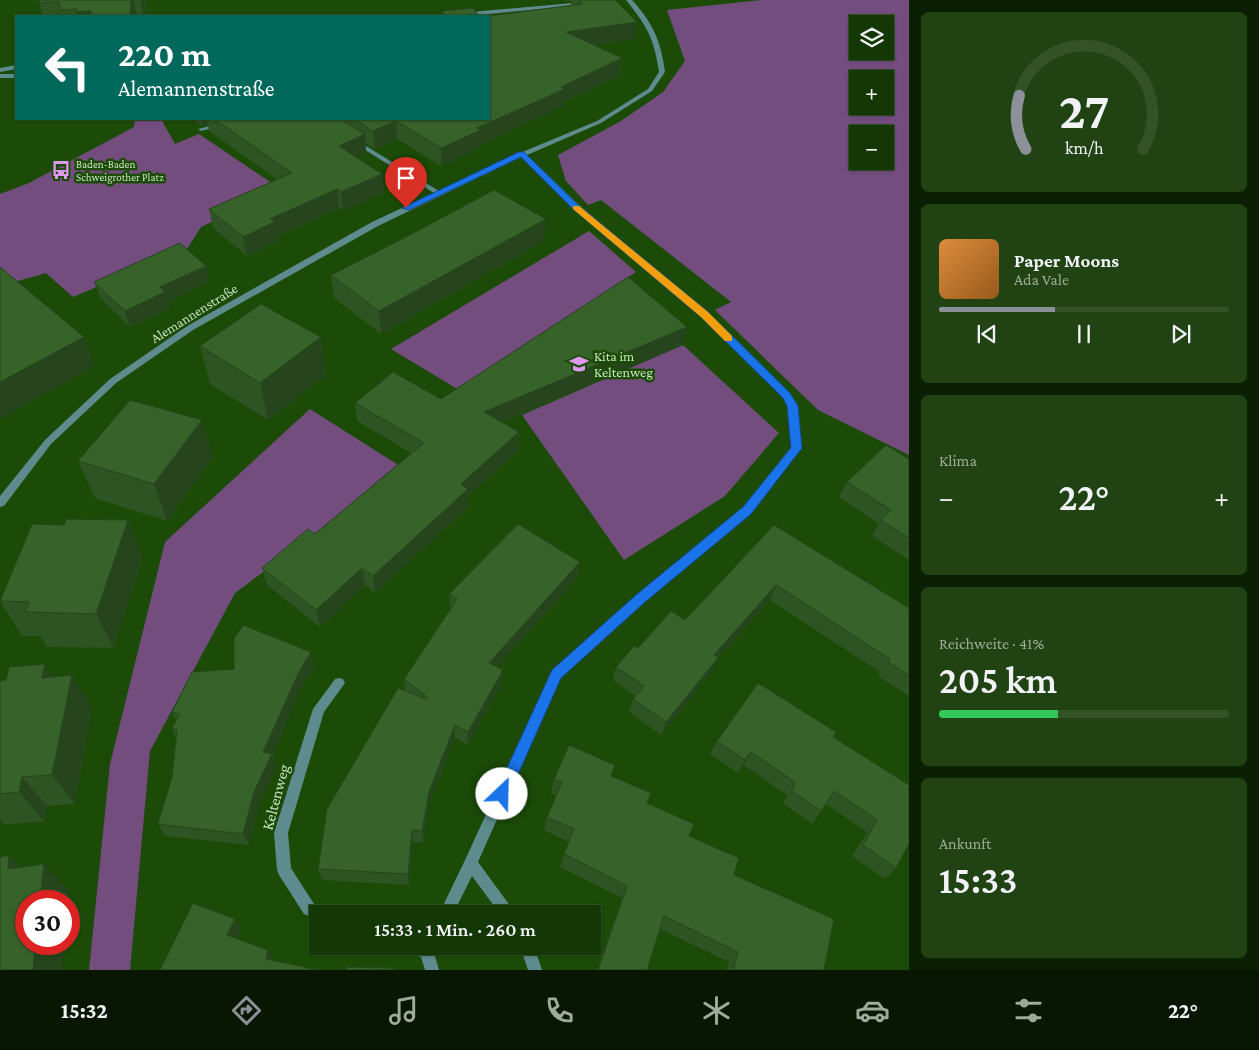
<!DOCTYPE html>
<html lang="de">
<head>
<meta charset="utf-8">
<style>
  :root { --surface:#143805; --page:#214313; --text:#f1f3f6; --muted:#9dac9a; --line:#335227; --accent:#8c9099 }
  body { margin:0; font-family:"Crimson Pro",serif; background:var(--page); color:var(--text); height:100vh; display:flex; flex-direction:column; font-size:19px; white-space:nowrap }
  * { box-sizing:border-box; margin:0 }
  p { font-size:16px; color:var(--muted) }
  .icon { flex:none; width:28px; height:28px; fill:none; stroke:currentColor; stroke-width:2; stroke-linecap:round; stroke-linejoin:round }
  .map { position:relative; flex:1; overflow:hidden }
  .details { display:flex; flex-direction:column; gap:12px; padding:12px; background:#0b1f03; width:350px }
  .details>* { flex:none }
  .top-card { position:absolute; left:15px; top:15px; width:475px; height:105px; border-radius:0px; box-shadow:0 1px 4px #0004,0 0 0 1px var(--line); background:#00695c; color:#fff; overflow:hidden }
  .fabs { position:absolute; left:849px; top:15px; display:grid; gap:10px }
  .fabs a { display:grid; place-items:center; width:45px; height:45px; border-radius:0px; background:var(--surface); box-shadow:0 1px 4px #0004,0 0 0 1px var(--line); font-size:25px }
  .speed { position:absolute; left:15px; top:890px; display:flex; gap:10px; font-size:25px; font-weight:700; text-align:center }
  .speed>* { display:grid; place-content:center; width:65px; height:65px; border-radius:50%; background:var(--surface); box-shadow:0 1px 4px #0004,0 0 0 1px var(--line); line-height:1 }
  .speed .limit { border:8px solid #d22; background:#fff; color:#111 }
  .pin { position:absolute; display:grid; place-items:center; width:42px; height:42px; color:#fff; margin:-51px -21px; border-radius:50% 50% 50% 0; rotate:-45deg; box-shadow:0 0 5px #0007 }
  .pin .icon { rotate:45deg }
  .me { position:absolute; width:55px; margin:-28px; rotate:24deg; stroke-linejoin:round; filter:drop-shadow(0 0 4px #0008) }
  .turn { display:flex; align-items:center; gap:18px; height:105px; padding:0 20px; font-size:22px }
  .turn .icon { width:65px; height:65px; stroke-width:2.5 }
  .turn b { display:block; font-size:35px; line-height:42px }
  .big { font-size:38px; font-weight:600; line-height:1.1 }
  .details .card { flex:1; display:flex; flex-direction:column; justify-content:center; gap:8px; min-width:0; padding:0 18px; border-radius:8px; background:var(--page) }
  .details .dial { align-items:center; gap:0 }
  .dial svg { height:130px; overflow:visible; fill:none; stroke:var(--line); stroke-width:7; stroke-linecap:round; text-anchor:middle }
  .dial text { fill:var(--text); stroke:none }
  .song { display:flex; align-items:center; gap:15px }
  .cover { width:60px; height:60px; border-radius:8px; background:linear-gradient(135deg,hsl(30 70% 55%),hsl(30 70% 35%)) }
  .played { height:5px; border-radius:2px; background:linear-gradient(90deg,var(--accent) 40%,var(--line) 40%) }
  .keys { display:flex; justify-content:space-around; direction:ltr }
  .heat { display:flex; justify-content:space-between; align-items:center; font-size:28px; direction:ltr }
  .charge { height:8px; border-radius:4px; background:linear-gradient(90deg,#34c759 41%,var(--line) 0) }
  .trip { position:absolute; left:309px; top:905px; width:292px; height:50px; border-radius:0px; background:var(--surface); box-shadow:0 1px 4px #0004,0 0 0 1px var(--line); font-weight:600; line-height:50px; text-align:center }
  .dock { display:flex; height:80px; justify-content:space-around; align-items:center; background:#081602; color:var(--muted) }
  .dock .icon { width:35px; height:35px }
  .dock .selected { color:var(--accent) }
  .dock b { font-size:22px; color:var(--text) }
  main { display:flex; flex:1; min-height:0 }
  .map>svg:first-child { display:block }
</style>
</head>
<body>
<main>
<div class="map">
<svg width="909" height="970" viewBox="0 0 909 970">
  <rect width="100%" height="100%" fill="#1b4b07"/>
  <path fill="#734d7e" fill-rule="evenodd" d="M761,0H909V455L818,410L715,310L731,302L601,200L588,205L566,181L558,155L621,121L663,92L685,61L667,10ZM858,24H885V51H858ZM858,79H885V106H858ZM858,134H885V161H858Z
    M135,119H161L175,144L199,134L282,190L201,227L187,249L73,297L46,273L0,286V194L29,183L134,127Z
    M589,231L636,272L459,390L391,349Z
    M683,345L779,433L725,496L624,560L522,415Z
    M310,409L403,468L235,593L150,751L130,970H89L110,764L165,542Z"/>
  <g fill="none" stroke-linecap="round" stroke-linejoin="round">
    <path fill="#5e8b8d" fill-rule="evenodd" d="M626,0H632C653,23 661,41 665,72L652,91L601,123L527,155L578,204L707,313L789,393L798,406L801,448L751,514L644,602L560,678L478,862L516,914H500L472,876L453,914H439L466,858L552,670L636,596L743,508L791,447L788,406L783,397L701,317L572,208L521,157L378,226L193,330L116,383L51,444L4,506L0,507V496L45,440L110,379L187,326L372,222L434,193L354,143V141H358L439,191L520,153L597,121L648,89L659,72C654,38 647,26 626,0Z
      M238,119H249L201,131L198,129Z
      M339,678L343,679L345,683L324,712L288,833L291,868L314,904L326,909L328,914H318V920L304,914L279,875L277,870L274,833L313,709L335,679Z
      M403,946H437L434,953L439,970H425L421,957L405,951Z
      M520,946H534L542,970H528Z"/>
    <path fill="#5e8b8d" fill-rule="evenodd" d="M584,2L586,3V5L465,16H446L449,14Z
      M16,65V69L0,72V68Z
      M0,74H16V78H0Z"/>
  </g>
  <path fill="#2f5424" d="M39,0H146L145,16H140L137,14V16H43L39,3Z
    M564,0H615L637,22L635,39L593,45L622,58L619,76L564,102L563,106L480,145V148L441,166L397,139L375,149L365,143L366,153L357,157L382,174L384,192L343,211L339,208L278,236V241L247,256L213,228L209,209L278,180L209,131L208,125L202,126L192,119H489L571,5V1H565Z
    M544,241L381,334L334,298L331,275Z
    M210,281L168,302L170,308L130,327L100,298L94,282Z
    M687,327L683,345L502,422L519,432L518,451L468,496V507L375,593L365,585L320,627L267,585L262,568L315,534L411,453L357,421L355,403L441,399Z
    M200,346L326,375L268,420L210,384Z
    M202,420L213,457L167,521L95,498L78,461Z
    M909,459V560L872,536L879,524L839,497L847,482Z
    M774,525L909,608V696L878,676L880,672L770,600L718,658L712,671L661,735L629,712L633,699L635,696L613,680L616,667L638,648L685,620Z
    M143,556L114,648L47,647L40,636H22L0,601Z
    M578,577L497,667L502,684L467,745L455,738L429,804L423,843L413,842L409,885L322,880L318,869L405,690L404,679L450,609L449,594Z
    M314,667L302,686L273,754L277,767L259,804L249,845L165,836L158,824L172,777L176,738L172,728L176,720L172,712Z
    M72,675L92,708L75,804L47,806L44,821L4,825L0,820V681Z
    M833,737L909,785L896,868L885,879L852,856L867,832L826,804L812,824L783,803L788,796L744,765L738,773L710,754L717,741Z
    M612,777L689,836L734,875L824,970H727L729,962L660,929L647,970H597L622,898L560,867L564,854L569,842L544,830L547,817L556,795L551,793L554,779Z"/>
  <path fill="#26451d" d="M131,0H134L137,16H122Z
    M140,0H146L145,16H144Z
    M91,11L92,16H78L76,12Z
    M637,22L635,39L564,49L566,32Z
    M622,58L619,76L564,102L563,106L480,145V148L441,166V148L477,128L561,87Z
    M201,119H206L208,125L202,126Z
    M396,121L397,139L375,149L373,131Z
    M365,134L366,153L341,164L339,146Z
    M382,174L384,192L343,211L341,192Z
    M337,189L339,208L278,236V241L247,256L243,237L270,219Z
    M546,219L544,241L381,334L379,311Z
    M206,266L210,281L168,302L170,308L130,327L125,311L160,287Z
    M687,327L683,345L483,430L484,412Z
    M84,337L95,366L0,419V382Z
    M321,337L326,375L268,420L260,383Z
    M202,420L213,457L167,521L154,484Z
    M519,432L518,451L468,496V507L375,593L373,576L461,484Z
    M128,520L143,556L114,648L96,614Z
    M580,562L578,577L488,678L489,663Z
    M362,568L365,585L320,627L316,610Z
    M776,585L770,600L718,658L712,671L661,735L666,722L714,655Z
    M311,652L314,667L302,686L273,754L277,767L259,804L249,845L243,834L263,752L299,672Z
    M45,664L66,697L42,678Z
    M503,670L502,684L467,745L468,732Z
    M72,675L92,708L75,804L52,775Z
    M455,725V738L429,804L423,843L422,831L429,792Z
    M751,752L744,765L738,773L745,760Z
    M22,777L47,806L44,821L19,792Z
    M412,830L413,842L409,885L408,874Z
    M9,855L36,882L8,869Z
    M44,864L69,890L68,901H40Z
    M235,919L241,929L233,945L227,935Z
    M35,944H64L62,970H33Z
    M268,950L273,960L271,969L266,959Z"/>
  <path fill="#37622a" stroke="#26451d" d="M39,0H131L130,16H90L91,11L76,12L77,9L61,10L59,2L39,3Z
    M579,0H615L637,22L566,32L622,58L561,87L565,89L477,128L481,130L441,148L396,121L373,131L354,119H489L488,16L582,4Z
    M473,8L479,16H445L442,11Z
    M214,119H339L365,134L339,146L382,174L341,192L337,189L270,219L275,222L243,237L209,209L292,173Z
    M494,190L546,219L379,311L331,275L402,239Z
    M180,243L206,266L160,287L165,292L125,311L94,282Z
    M0,267L84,337L0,382Z
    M628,277L687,327L484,412L519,432L461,484L468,489L373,576L362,568L316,610L262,568L308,529L315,534L424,443L355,403L393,372L441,399Z
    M261,304L321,337L260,383L200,346Z
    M130,400L202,420L154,484L78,461Z
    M886,445L909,459V538L881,520L891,510L847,482Z
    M66,519L128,520L96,614L25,612L29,602L0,601L32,524L64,525Z
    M518,524L580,562L489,663L503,670L468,732L455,725L429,792L422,831L412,830L408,874L318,869L327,809L391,700L398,688L426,699L427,697L404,679L457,599L449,594Z
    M774,525L909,608V676L888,662L890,659L776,585L714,655L718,658L666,722L633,699L644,686L616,667L634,646L638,648L671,611L685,620Z
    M243,625L311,652L299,672L263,752L272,754L254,792L243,834L158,824L172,777L177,730L172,728L180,714L172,712L192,672L234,669V639Z
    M45,664L42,678L72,675L52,775L22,777L19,792L0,794V681L6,680L9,667Z
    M758,683L836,732L833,737L909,785V844L896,868L863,845L877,820L834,791L821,811L791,790L796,783L751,752L745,760L717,741Z
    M569,745L615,765L611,776L651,793L647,803L694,824L689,836L739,858L734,875L834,919L824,970H733L738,952L664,916L647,970H598L627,886L564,854L574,829L547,817L562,782L554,779Z
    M9,855L8,869L44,864L40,901H26V944H35L33,970H0V857Z
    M193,903L235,919L227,935L268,950L266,959L319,970H160Z
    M346,967L394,968V970H346Z"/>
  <path fill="#1a73e8" stroke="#114b97" d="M519,152H524L578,205L708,312L790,393L798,406L802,448L751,514L645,602L561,678L507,799L502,801L497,799L495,794L552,670L636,595L743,507L791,448L787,406L783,398L701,317L572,208L521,157L409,210L402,208Z"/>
  <path fill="#f59e0b" d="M573,206H579L708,312L732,336V341H725L701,317L573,209Z"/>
  <defs>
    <g id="bus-bare" transform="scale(1.5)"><path d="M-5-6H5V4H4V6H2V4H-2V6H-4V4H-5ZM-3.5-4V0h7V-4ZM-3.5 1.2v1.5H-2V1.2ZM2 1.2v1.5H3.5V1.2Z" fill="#de98f2" stroke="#1b4b07" stroke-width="2.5" paint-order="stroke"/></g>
    <g id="school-bare" transform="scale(1.5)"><path d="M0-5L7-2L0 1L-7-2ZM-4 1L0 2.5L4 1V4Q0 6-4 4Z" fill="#de98f2" stroke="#1b4b07" stroke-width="2.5" paint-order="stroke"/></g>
  </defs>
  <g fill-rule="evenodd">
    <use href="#bus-bare" x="61" y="170"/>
    <use href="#school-bare" x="579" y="364"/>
  </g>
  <g text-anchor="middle" stroke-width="5" stroke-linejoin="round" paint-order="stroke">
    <g font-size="11" fill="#c7e2c0" stroke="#1b4b07" text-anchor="start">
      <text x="76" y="168">Baden-Baden<tspan x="76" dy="13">Schweigrother Platz</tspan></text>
    </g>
    <g font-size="14" fill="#c7e2c0" stroke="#1b4b07">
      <text transform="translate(194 313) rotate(-32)" y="5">Alemannenstraße</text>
    </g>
    <g font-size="14" fill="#c7e2c0" stroke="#1b4b07" text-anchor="start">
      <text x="594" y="361">Kita im<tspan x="594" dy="16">Keltenweg</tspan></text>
    </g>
    <g font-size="16" fill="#c7e2c0" stroke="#1b4b07">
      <text transform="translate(275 797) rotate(-75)" y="6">Keltenweg</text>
    </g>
  </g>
</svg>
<div class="fabs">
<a><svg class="icon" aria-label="layers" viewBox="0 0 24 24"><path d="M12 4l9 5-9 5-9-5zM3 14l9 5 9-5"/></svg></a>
<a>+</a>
<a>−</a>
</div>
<div class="speed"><div class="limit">30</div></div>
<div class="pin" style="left:406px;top:208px;background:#d93025"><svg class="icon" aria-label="arrive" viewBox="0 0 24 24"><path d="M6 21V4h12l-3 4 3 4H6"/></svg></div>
<svg class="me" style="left:502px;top:794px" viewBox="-20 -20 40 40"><circle r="19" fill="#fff"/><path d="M0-13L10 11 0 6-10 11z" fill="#1a73e8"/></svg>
<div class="trip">15:33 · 1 Min. · 260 m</div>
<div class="top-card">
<div class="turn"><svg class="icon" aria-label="left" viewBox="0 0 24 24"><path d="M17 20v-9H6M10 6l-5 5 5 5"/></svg><div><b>220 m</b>Alemannenstraße</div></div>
</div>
</div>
<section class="details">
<div class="card dial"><svg viewBox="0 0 100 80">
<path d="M14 69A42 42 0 1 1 86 69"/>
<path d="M14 69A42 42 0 0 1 10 36" stroke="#8c9099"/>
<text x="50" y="56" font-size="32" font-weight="700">27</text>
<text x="50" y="72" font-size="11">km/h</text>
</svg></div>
<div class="card">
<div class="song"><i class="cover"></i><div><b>Paper Moons</b><p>Ada Vale</p></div></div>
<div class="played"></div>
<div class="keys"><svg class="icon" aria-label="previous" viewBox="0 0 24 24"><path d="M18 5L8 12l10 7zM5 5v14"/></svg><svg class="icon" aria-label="pause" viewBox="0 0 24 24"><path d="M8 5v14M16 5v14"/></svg><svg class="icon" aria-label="next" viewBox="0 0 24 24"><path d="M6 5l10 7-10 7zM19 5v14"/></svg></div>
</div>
<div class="card"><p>Klima</p>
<div class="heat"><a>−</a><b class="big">22°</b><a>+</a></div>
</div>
<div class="card"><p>Reichweite · 41%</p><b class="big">205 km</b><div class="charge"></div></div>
<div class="card"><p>Ankunft</p><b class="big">15:33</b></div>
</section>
</main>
<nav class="dock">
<b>15:32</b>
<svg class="icon selected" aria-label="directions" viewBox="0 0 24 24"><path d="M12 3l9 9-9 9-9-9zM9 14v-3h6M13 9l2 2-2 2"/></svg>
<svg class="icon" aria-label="music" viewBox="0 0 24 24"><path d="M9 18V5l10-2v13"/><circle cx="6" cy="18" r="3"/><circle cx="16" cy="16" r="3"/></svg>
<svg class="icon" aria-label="phone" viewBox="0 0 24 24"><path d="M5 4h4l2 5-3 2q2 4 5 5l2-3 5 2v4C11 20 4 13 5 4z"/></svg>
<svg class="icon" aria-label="climate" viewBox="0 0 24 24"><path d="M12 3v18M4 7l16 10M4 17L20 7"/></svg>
<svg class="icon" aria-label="car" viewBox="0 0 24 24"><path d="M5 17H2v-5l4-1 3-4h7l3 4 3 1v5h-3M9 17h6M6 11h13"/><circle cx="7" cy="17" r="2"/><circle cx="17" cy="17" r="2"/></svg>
<svg class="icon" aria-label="filters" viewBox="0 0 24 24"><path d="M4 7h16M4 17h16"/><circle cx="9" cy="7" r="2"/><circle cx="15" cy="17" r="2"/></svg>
<b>22°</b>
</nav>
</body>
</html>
